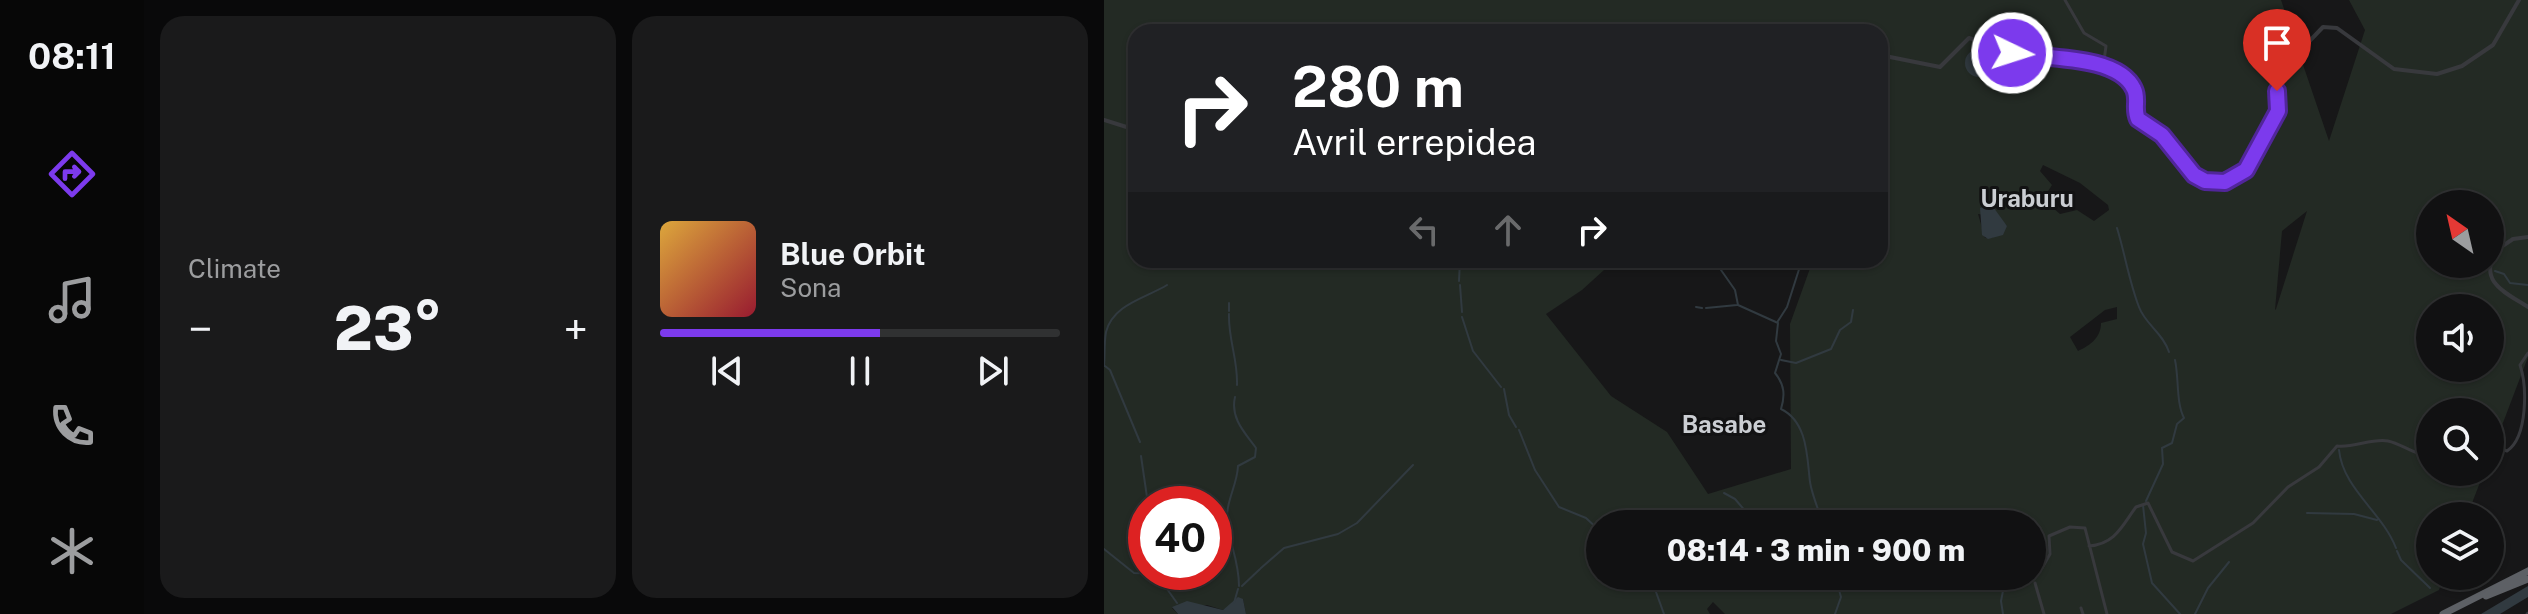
<!DOCTYPE html>
<html lang="en">
<head>
<meta charset="utf-8">
<style>
  :root { --surface:#111112; --page:#1a1a1b; --text:#f1f3f6; --muted:#9c9d9f; --line:#303132; --accent:#7c3aed }
  body { margin:0; font-family:"Public Sans",sans-serif; background:var(--page); color:var(--text); height:100vh; display:flex; flex-direction:column; font-size:30px; white-space:nowrap }
  * { box-sizing:border-box; margin:0 }
  p { font-size:26px; color:var(--muted) }
  .icon { flex:none; width:44px; height:44px; fill:none; stroke:currentColor; stroke-width:2; stroke-linecap:round; stroke-linejoin:round }
  .map { position:relative; flex:1; overflow:hidden }
  .side { display:flex; flex-direction:column; gap:16px; padding:16px; background:#09090a; width:960px }
  .side>* { flex:none }
  .top-card { position:absolute; left:24px; top:24px; width:760px; height:244px; border-radius:24px; box-shadow:0 2px 6px #0004,0 0 0 2px var(--line); background:#202124; color:#fff; overflow:hidden }
  .needle { width:52px; rotate:326deg }
  .fabs { position:absolute; left:1312px; top:190px; display:grid; gap:16px }
  .fabs a { display:grid; place-items:center; width:88px; height:88px; border-radius:50%; background:var(--surface); box-shadow:0 2px 6px #0004,0 0 0 2px var(--line); font-size:40px }
  .speed { position:absolute; left:24px; top:486px; display:flex; gap:16px; font-size:40px; font-weight:700; text-align:center }
  .speed>* { display:grid; place-content:center; width:104px; height:104px; border-radius:50%; background:var(--surface); box-shadow:0 2px 6px #0004,0 0 0 2px var(--line); line-height:1 }
  .speed .limit { border:12px solid #d22; background:#fff; color:#111 }
  .pin { position:absolute; display:grid; place-items:center; width:68px; height:68px; color:#fff; margin:-82px -34px; border-radius:50% 50% 50% 0; rotate:-45deg; box-shadow:0 0 8px #0007 }
  .pin .icon { rotate:45deg }
  .me { position:absolute; width:88px; margin:-44px; rotate:94deg; stroke-linejoin:round; filter:drop-shadow(0 0 6px #0008) }
  .turn { display:flex; align-items:center; gap:28px; height:168px; padding:0 32px; font-size:36px }
  .turn .icon { width:104px; height:104px; stroke-width:2.5 }
  .turn b { display:block; font-size:56px; line-height:68px }
  .lanes { display:flex; align-items:center; height:76px; padding:0 32px; background:#0003; justify-content:center; gap:40px; direction:ltr }
  .lanes .off { opacity:.35 }
  .big { font-size:60px; font-weight:800; line-height:1.1 }
  .side .tile { flex:1; display:flex; flex-direction:column; justify-content:center; gap:12px; min-width:0; padding:0 28px; border-radius:24px; background:var(--page) }
  .song { display:flex; align-items:center; gap:24px }
  .cover { width:96px; height:96px; border-radius:12px; background:linear-gradient(135deg,hsl(40 70% 55%),hsl(350 70% 35%)) }
  .played { height:8px; border-radius:4px; background:linear-gradient(90deg,var(--accent) 55%,var(--line) 55%) }
  .keys { display:flex; justify-content:space-around; direction:ltr }
  .heat { display:flex; justify-content:space-between; align-items:center; font-size:44px; direction:ltr }
  .side .tiles { flex:1; display:grid; gap:16px; grid-template-columns:repeat(2,1fr) }
  .trip { position:absolute; left:482px; top:510px; width:460px; height:80px; border-radius:40px; background:var(--surface); box-shadow:0 2px 6px #0004,0 0 0 2px var(--line); font-weight:800; line-height:80px; text-align:center }
  main { display:flex; flex:1; min-height:0 }
  .tabs { display:flex; flex-direction:column; width:144px; justify-content:space-around; align-items:center; background:#070707; color:var(--muted) }
  .tabs .icon { width:56px; height:56px }
  .tabs .selected { color:var(--accent) }
  .tabs b { font-size:36px; color:var(--text) }
  .map>svg:first-child { display:block }
</style>
</head>
<body>
<main>
<nav class="tabs">
<b>08:11</b>
<svg class="icon selected" aria-label="directions" viewBox="0 0 24 24"><path d="M12 3l9 9-9 9-9-9zM9 14v-3h6M13 9l2 2-2 2"/></svg>
<svg class="icon" aria-label="music" viewBox="0 0 24 24"><path d="M9 18V5l10-2v13"/><circle cx="6" cy="18" r="3"/><circle cx="16" cy="16" r="3"/></svg>
<svg class="icon" aria-label="phone" viewBox="0 0 24 24"><path d="M5 4h4l2 5-3 2q2 4 5 5l2-3 5 2v4C11 20 4 13 5 4z"/></svg>
<svg class="icon" aria-label="climate" viewBox="0 0 24 24"><path d="M12 3v18M4 7l16 10M4 17L20 7"/></svg>
</nav>
<section class="side">
<div class="tiles">
<div class="tile"><p>Climate</p>
<div class="heat"><a>−</a><b class="big">23°</b><a>+</a></div>
</div>
<div class="tile">
<div class="song"><i class="cover"></i><div><b>Blue Orbit</b><p>Sona</p></div></div>
<div class="played"></div>
<div class="keys"><svg class="icon" aria-label="previous" viewBox="0 0 24 24"><path d="M18 5L8 12l10 7zM5 5v14"/></svg><svg class="icon" aria-label="pause" viewBox="0 0 24 24"><path d="M8 5v14M16 5v14"/></svg><svg class="icon" aria-label="next" viewBox="0 0 24 24"><path d="M6 5l10 7-10 7zM19 5v14"/></svg></div>
</div>
</div>
</section>
<div class="map">
<svg width="1424" height="614" viewBox="0 0 1424 614">
  <rect width="100%" height="100%" fill="#171718"/>
  <path fill="#232a24" fill-rule="evenodd" d="M0,0H1177L1225,141L1261,30L1245,0H1424V357L1386,457V412H1326V472H1380L1363,516H1326V576H1340L1335,590L1287,614H621L609,602L603,609L606,614H142L139,599L119,610L103,605L68,608L74,614H0ZM32,32H776V260H709L686,324L687,469L604,494L563,432L507,396L442,314L478,290L511,260H32ZM939,165L976,183L1004,205L1005,210L990,221L973,210L956,214L939,199L948,185L936,171ZM1326,204H1386V264H1326ZM1203,211L1172,309L1171,310L1178,231ZM874,214L894,216L903,226L888,238H881ZM1013,307V319L997,323C997,337 987,345 974,351L966,337L1001,310ZM1326,308H1386V368H1326ZM42,504H110V572H42ZM496,524H928V576H496Z"/>
  <path fill="#313a40" d="M861 63a14 14 0 1 1 28 0a14 14 0 1 1-28 0Z
    M887,204L903,226L899,235L884,239L878,235L876,208Z
    M1424,586V597L1396,614H1377Z
    M134,597L139,599L142,614H74L68,607L83,601L119,610Z"/>
  <g fill="none" stroke-linecap="round" stroke-linejoin="round">
    <path stroke="#313a40" stroke-width="2" d="M1013,228C1021,254 1025,281 1035,307C1041,324 1059,333 1065,352
      M610,260L631,290L634,305L674,323L672,341L677,354L671,373C681,385 681,396 677,409C704,422 703,458 706,482C708,495 715,511 719,524
      M1373,264L1382,270
      M1391,271L1400,274L1406,283L1424,285
      M355,281L356,260
      M356,285L358,312
      M125,303V311
      M592,307L598,308
      M602,308L633,305
      M125,314C124,339 134,359 133,385
      M358,317L369,351L397,387
      M674,321L683,307L698,260
      M677,360L692,363L727,349L736,330L747,322L749,310
      M0,366C1,355 0,343 2,332C9,304 42,298 63,285
      M1,366L6,370L36,442
      M400,389L405,415L412,427
      M131,397C126,418 141,433 152,448L151,457L134,466C133,488 119,504 124,529C128,549 135,564 135,586
      M415,430L431,470L455,507L482,518L496,531
      M1235,450C1239,489 1278,512 1292,548
      M37,456L44,504
      M620,493L631,499L643,513L668,524
      M1042,501L1059,464L1058,448L1068,443L1073,424L1080,418C1072,403 1075,378 1071,360
      M1039,505L1042,533L1039,544L1048,583L1076,614
      M1203,513L1250,514L1273,520
      M0,549L30,573L51,574
      M1293,551L1297,560L1326,588
      M157,568L180,548L234,534L253,523L309,465
      M51,572L73,603
      M541,576L552,592L560,614
      M731,576L737,597L731,614
      M138,586L156,569
      M130,603L134,589
      M899,614L897,601L902,576
      M1091,614L1104,588L1125,562"/>
    <path stroke="#38393d" stroke-width="3" d="M961,0L980,33L1002,46L999,68
      M1386,444L1403,451C1424,437 1423,386 1416,365L1424,353
      M985,546C1012,544 1019,524 1032,507L1044,503L1068,552L1089,561L1149,523L1184,487L1215,467L1233,446C1250,448 1268,438 1284,441C1299,444 1310,456 1326,454
      M938,568L946,554L945,536L966,527L981,528L1003,614
      M931,583L940,614
      M977,608L979,614
      M1423,614L1424,613"/>
    <path stroke="#38393d" stroke-width="4" d="M776,55L836,67L865,38L916,54L974,58L1012,74L1031,90V113L1035,120L1058,135L1087,173L1112,183L1128,180L1142,170L1173,113L1175,102L1167,73L1169,66L1195,52L1219,27L1233,28L1290,69L1333,74L1358,66L1389,45L1415,0
      M0,120L32,130
      M1424,237L1409,239L1391,251C1375,283 1401,292 1424,307"/>
    <path stroke="#5d6065" stroke-width="7" d="M1382,596L1424,579
      M1339,614L1424,571"/>
  </g>
  <g fill="none" stroke-linecap="round" stroke-linejoin="round">
    <g stroke="#51269a" stroke-width="20">
      <path id="route" d="M908,53C938,59 1014,54 1030,89C1035,99 1029,109 1034,119L1058,135L1090,175L1101,181L1121,182L1142,170L1174,111L1173,91"/>
    </g>
    <use href="#route" stroke="#7c3aed" stroke-width="14"/>
  </g>
  <g text-anchor="middle" stroke-width="6" stroke-linejoin="round" paint-order="stroke">
    <g font-size="24" font-weight="bold" fill="#cbced3" stroke="#121213">
      <text x="923" y="207">Uraburu</text>
      <text x="620" y="433">Basabe</text>
    </g>
  </g>
</svg>
<div class="fabs">
<a><svg class="needle" viewBox="-14 -14 28 28"><path d="M0-13l5 13h-10z" fill="#e53935"/><path d="M0 13l5-13h-10z" fill="#9c9d9f"/></svg></a>
<a><svg class="icon" aria-label="sound" viewBox="0 0 24 24"><path d="M4 9h4l5-4v14l-5-4H4zM17 9q2 3 0 6"/></svg></a>
<a><svg class="icon" aria-label="search" viewBox="0 0 24 24"><circle cx="10" cy="10" r="6"/><path d="M15 15l6 6"/></svg></a>
<a><svg class="icon" aria-label="layers" viewBox="0 0 24 24"><path d="M12 4l9 5-9 5-9-5zM3 14l9 5 9-5"/></svg></a>
</div>
<div class="speed"><div class="limit">40</div></div>
<div class="pin" style="left:1173px;top:91px;background:#d93025"><svg class="icon" aria-label="arrive" viewBox="0 0 24 24"><path d="M6 21V4h12l-3 4 3 4H6"/></svg></div>
<svg class="me" style="left:908px;top:53px" viewBox="-20 -20 40 40"><circle r="17" fill="#7c3aed" stroke="#fff" stroke-width="3"/><path d="M0-11L8 9 0 5-8 9z" fill="#fff"/></svg>
<div class="trip">08:14 · 3 min · 900 m</div>
<div class="top-card">
<div class="turn"><svg class="icon" aria-label="right" viewBox="0 0 24 24"><path d="M7 20v-9h11M14 6l5 5-5 5"/></svg><div><b>280 m</b>Avril errepidea</div></div>
<div class="lanes"><svg class="icon off" aria-label="left" viewBox="0 0 24 24"><path d="M17 20v-9H6M10 6l-5 5 5 5"/></svg><svg class="icon off" aria-label="ahead" viewBox="0 0 24 24"><path d="M12 20V5M6 11l6-6 6 6"/></svg><svg class="icon" aria-label="right" viewBox="0 0 24 24"><path d="M7 20v-9h11M14 6l5 5-5 5"/></svg></div>
</div>
</div>
</main>
</body>
</html>
